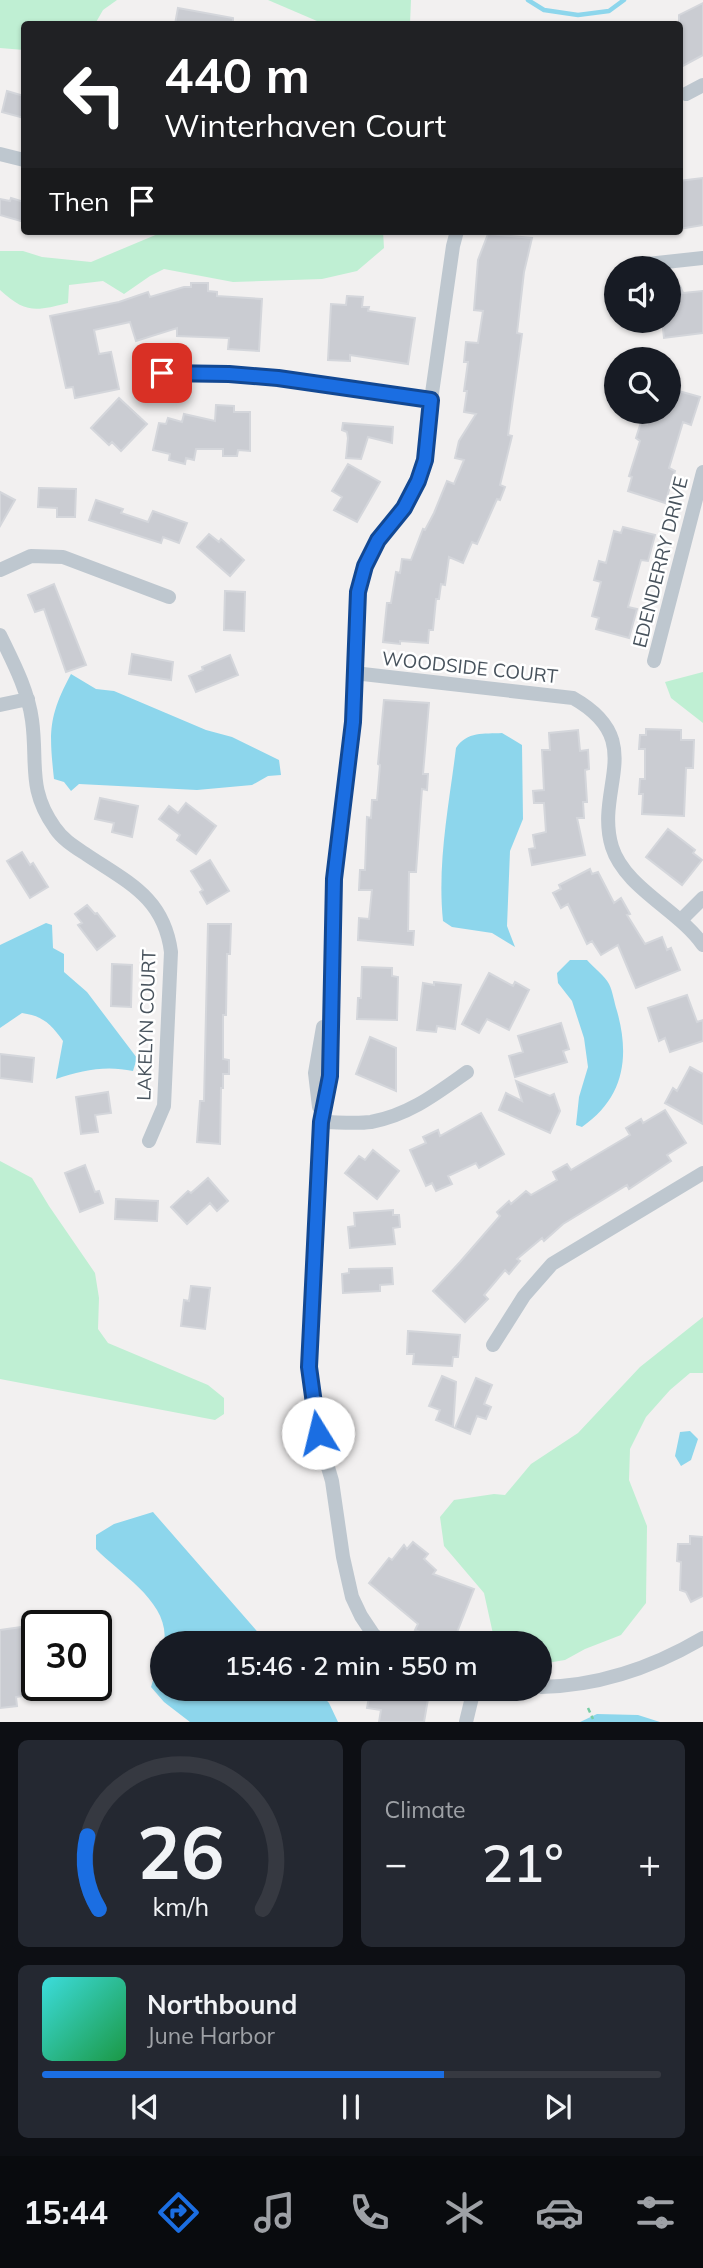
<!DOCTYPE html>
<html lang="en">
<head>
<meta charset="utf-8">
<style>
  :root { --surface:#171b24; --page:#242831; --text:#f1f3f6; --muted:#9ea1a6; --line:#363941; --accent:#1b6ee2 }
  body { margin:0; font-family:Mulish,sans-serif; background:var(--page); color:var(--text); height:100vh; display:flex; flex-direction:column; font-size:26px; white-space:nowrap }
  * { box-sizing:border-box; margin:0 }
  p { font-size:23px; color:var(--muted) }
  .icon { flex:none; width:38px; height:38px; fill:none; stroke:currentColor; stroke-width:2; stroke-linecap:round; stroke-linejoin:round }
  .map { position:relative; height:1722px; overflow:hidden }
  .details { display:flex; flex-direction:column; gap:18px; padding:18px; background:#0d0f14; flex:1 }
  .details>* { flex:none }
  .hud { position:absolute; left:21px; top:21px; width:662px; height:214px; border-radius:7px; box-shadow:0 2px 5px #0004; background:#202124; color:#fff; overflow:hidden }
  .buttons { position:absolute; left:604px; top:256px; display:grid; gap:14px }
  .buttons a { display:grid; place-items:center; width:77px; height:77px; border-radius:50%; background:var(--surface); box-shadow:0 2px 5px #0004; font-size:35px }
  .speed { position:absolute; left:21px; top:1610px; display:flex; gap:14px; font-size:35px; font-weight:700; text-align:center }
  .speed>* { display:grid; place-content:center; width:91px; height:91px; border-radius:50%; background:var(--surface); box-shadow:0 2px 5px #0004; line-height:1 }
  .speed .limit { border:4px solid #111; border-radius:10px; background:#fff; color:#111 }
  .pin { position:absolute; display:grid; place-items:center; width:60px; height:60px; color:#fff; margin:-30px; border-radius:14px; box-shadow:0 4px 10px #0006 }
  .me { position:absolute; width:77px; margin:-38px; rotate:351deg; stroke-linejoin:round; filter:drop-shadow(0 0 5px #0008) }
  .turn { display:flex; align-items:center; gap:24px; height:147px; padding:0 28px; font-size:32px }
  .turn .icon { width:91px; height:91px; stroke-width:2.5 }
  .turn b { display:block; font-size:49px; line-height:60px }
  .then { display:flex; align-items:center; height:66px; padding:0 28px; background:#0003; gap:14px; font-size:26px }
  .big { font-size:52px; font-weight:600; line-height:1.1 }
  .details .tile { flex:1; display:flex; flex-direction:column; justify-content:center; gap:10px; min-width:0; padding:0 24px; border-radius:10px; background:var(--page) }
  .details .dial { align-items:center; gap:0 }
  .dial svg { height:182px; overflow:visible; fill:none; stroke:var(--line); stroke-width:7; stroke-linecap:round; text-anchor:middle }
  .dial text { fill:var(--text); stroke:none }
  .song { display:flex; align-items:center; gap:21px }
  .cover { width:84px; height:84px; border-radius:10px; background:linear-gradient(135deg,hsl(180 70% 55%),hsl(140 70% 35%)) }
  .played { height:7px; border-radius:4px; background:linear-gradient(90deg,var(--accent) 65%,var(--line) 65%) }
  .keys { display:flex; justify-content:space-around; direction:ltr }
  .heat { display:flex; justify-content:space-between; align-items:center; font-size:38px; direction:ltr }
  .details .tiles { flex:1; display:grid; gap:18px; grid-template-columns:1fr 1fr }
  .tile:last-child { grid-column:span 2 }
  .trip { position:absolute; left:150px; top:1631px; width:402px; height:70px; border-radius:35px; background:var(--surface); box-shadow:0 2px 5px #0004; font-weight:600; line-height:70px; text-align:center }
  .menu { display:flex; height:112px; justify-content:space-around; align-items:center; background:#090b0e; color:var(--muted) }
  .menu .icon { width:49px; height:49px }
  .menu .active { color:var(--accent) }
  .menu b { font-size:32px; color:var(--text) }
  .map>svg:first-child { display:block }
</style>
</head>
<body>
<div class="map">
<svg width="703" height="1722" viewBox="0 0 703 1722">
  <rect width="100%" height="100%" fill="#f2f0f0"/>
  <path fill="#bfefd3" d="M0,0H117L103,10L95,24H24V50L0,48Z
    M268,0H411L410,24H324Z
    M165,231H383L384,248L357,271L322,279L233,282L164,269L150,276L124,294L103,281L69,285L68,303C36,311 26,314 0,290V251H23L42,257L91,262Z
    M703,672V723L671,698L665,682Z
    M0,1161L32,1178L49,1206L95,1273L99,1298L98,1329L108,1343L208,1385L224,1398V1414L215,1420L0,1379Z
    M703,1317V1373H690L670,1390L646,1417L630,1449L629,1480L647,1526L646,1603L621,1635L585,1649L565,1660L541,1664V1643H495L484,1593L444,1546L440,1517L454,1500L494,1494L505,1495L531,1464L578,1433L640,1367Z"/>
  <path fill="#8dd6ec" d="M71,674L96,689L114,691L206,730L232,737L279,760L281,775L268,776L252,785L197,790L79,784L71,791L64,782L54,779C49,732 48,717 71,674Z
    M502,733L522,745L523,819L510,851L507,926L515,947L492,933L452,927L443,921C437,863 449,805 456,748C467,731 484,734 502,733Z
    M46,923L52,925L53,948L64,954V972L87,992L137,1058L133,1071C106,1065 82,1070 56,1079L63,1041C51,1024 43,1016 22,1013L0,1028V945Z
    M570,960H587C594,968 605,976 609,984C613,992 614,1002 617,1011C630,1057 624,1098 582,1127L576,1125L579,1097L588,1067L584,1038L572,1001L558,983L557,973Z
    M690,1431L698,1439L691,1460L681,1466L675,1456L680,1432Z
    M153,1512L262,1637L269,1643H164C171,1603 120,1574 96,1549V1535L114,1524Z
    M163,1648V1689H316L329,1703L338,1722H190L164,1702L151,1687Z
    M597,1714L638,1715L660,1722H580Z"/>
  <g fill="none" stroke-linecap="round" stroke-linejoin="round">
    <path stroke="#8dd6ec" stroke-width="4.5" d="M528,0L544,10L578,15L609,11L624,0"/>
  </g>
  <path fill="#caccd2" stroke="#d4d6db" stroke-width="2" d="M703,3V55L679,68V15Z
    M178,8L233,18V24H175Z
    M7,91L24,96V118L2,112Z
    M703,178V225L679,229V181Z
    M11,198L24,202V222L0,215V199L10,201Z
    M488,234L532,238L524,272L517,333L522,334L508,435L512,436L500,485L505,487L500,500L497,499L477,544L472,542L463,563L449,557L445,585L441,584L439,599H436L433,630H429L428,643L400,641V644L383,642L387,603H391L396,572L400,573L402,559L411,560L423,529L425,530L434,513L447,481L454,484L464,460L455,458L459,441L476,414L464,412L467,391H464L468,362H464L466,342L478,343L483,311L474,310L478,260Z
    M191,283H208V291L217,292V296L262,299L259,351L228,349L229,338L177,336V328L136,341L130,322L94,330L99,354L111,352L119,389L75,398L73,387L66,388L50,316L119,302L148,292L150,297L184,287H191Z
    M680,286L683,293L703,291V333L664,338L662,320H668V287Z
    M347,296L363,297L362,307H369L368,311L415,318L408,364L350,355V361L328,360L331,304L346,305Z
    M668,388L700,397L691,425L683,422L669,468L675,471L665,503L628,491L632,477L629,476L640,441L636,438L641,422L647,424L651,411H668Z
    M119,398L147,424L121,451L112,442L109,445L91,428Z
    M216,405L234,406V412H250V451L238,450L237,456H223V449H196L194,460L186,458L185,464L169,460L170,454L153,450L159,423L166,424L168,418L182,422L184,414L215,421Z
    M343,423L393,427L392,443L368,437L361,459L346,458L348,438L347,432L342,430Z
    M348,464L380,482L357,522L334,510L342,497L332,491Z
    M39,488L76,489L75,517H57V508L38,507Z
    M0,492L15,500L0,526Z
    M96,500L123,509L121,513L148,522L153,511L187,523L179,543L163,537L161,543L89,520Z
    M623,527L655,535L648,561L641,560L628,607L637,609L629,638L596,629L599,618L592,616L601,582L594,580L599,561L606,563L614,531L621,533Z
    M209,534L219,542L221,539L244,560L230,576L197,547Z
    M54,584L86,665L66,672L44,609L35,612L28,595Z
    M225,591L245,592L244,631L224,630Z
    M132,654L173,662L171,680L129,674Z
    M230,655L238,675L196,692L189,676L203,670L202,667Z
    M384,700L429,703L423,774H428L427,790L422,789L416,872H409L408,931H414L413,945L358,940L359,918L369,919L372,890H359L360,870H365L367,817L371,818L372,800H377L380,765L378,764Z
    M646,729L681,730V740H694L693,768H686L684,816L642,814L643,794H639L640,779H645V749H639L640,735H646Z
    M578,730L580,751L588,750L589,769L585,770L587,802H583L584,818H577L585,855L532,865L529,849L535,848L533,835L546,832L544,803H534L533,791L544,790L542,750H550L549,733Z
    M100,798L138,806L132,837L112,832L114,823L95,819Z
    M186,803L216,826L196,854L177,840L180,835L159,819L169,806L178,813Z
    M668,829L695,850L693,853L702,860L682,885L646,857Z
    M22,852L30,865L33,863L48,887L30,898L7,861Z
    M210,860L229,891L207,904L200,892L203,890L191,871Z
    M590,869L592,874L598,872L614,903L621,898L630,914L627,915L645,944L662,937L667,950L671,948L680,970L636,988L618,945L601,955L592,941L587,944L568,904L561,908L553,893L561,889L559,885Z
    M87,905L95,914L97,913L115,936L97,950L78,925L82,923L75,914Z
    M208,924H231L230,954H227L226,1015H223V1059L229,1060V1074H223V1088H221L220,1144L197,1142L200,1101H204Z
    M112,964L132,965L131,1007L111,1006Z
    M362,967L392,968V976L398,977L397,1020L357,1019L358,998H361Z
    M489,973L513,986L515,982L529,990L509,1030L487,1019L479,1033L462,1024Z
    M434,982L461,985L455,1029L437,1026L436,1032L417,1030L423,983L434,985Z
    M687,995L697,1022L703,1020V1041L670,1052L665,1038L659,1041L648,1008Z
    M561,1023L569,1049L563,1051L567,1062L515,1077L509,1056L523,1052L518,1036Z
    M370,1037L396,1048V1091L356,1074Z
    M0,1054L34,1058L32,1082L0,1078Z
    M690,1067L703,1074V1124L665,1103L673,1088L677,1091Z
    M516,1081L550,1096L554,1094L560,1111L550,1133L499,1110L506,1093L522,1101Z
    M108,1092L111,1113L95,1115L98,1132L81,1134L76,1097Z
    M665,1110L686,1143L667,1155L671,1161L629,1189L627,1185L563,1224L544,1241L542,1238L517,1259L520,1261L509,1274L505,1270L484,1295L488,1299L465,1322L433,1291L460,1262L500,1216L497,1212L509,1201L511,1204L526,1191L531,1195L557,1180L553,1172L567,1164L571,1170L630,1135L626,1128L641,1119L643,1123Z
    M481,1113L504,1154L479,1168L476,1163L448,1176L452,1184L436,1191L432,1183L426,1186L410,1150L426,1143L423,1137L438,1130L440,1136Z
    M373,1150L399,1171L377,1199L345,1173L359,1156L365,1160Z
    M85,1165L95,1192L99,1191L103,1203L80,1212L65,1173Z
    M208,1178L228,1201L217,1211L210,1203L187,1224L171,1207L188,1191L191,1193Z
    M116,1199L158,1201L157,1221L115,1219Z
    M393,1210V1215H399L400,1227L393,1228L395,1244L350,1248L348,1227L355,1226L354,1213Z
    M392,1268L393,1284L380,1285V1291L343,1293L342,1274L349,1273V1269Z
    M191,1286L210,1288L205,1329L181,1326L184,1300L189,1301Z
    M408,1331L460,1335L458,1357H453L452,1366L413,1364L414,1354H407Z
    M442,1376L456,1382L453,1427L436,1420L440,1410L429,1406Z
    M476,1378L492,1385L484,1404L491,1407L486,1419L477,1416L470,1434L455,1428Z
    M690,1536L703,1537V1596L691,1602L686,1592L680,1590L681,1562L677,1561L678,1544H690Z
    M413,1542L428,1554L424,1559L436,1570L433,1574L474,1589L454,1640L437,1633L435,1638L415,1630L418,1624L369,1583L389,1558L392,1560L404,1545L407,1549Z
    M29,1626L32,1650L23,1652L30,1695L16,1697L17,1706L0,1708V1630Z
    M385,1691L428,1699L424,1722H379L381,1710L367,1708L370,1692L384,1695Z"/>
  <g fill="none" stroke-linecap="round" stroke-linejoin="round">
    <path stroke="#77cda4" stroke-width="2.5" stroke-dasharray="5 3.5" stroke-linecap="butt" d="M588,1708L593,1719"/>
    <path stroke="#bec7cf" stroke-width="14" d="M686,94L703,85
      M0,154L24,160
      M638,265L703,258
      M162,373L229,374L278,378L431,400
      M0,570L31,556L63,557L169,597
      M0,635C13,662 28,690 32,720C38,763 27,789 55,828C63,840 75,847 87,855C129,883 164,898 171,952L164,1106L149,1141
      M654,661L703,472
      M354,673L573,698C649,741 594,788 612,847C625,888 679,910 703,945
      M0,705L28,699
      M681,920L703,898
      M319,1107L315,1073L323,1027
      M321,1122C337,1122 355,1124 371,1122C409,1115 436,1094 467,1072
      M493,1345L524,1296L552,1264L703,1173
      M383,1643L373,1634L361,1616L352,1597L343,1557L332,1481L318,1433L309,1367L321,1122L330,1076L334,879L353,722L358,592L365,566L378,540L404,508L418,481L425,460L431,400L453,246L457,231
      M541,1687C600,1686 652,1668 703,1638
      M466,1722L474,1689"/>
  </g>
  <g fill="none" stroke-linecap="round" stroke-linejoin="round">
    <g stroke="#124893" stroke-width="18">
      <path id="route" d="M162,373L229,374L278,378L431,400L425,460L418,481L404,508L378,540L365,566L358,592L353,722L334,879L330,1076L321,1122L309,1367L318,1433"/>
    </g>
    <use href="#route" stroke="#1b6ee2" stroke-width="12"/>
  </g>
  <g text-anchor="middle" stroke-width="5" stroke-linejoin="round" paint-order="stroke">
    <g font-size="19" fill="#48535d" stroke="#fff">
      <text transform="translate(660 562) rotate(-76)" y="7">EDENDERRY DRIVE</text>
      <text transform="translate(470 667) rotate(6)" y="7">WOODSIDE COURT</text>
      <text transform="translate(146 1025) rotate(-88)" y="7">LAKELYN COURT</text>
    </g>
  </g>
</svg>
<div class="buttons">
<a><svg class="icon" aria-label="sound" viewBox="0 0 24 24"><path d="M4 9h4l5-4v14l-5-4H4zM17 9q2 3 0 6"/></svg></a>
<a><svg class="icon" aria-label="search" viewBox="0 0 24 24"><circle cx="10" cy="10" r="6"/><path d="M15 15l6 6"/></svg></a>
</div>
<div class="speed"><div class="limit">30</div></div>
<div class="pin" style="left:162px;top:373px;background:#d93025"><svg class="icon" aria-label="arrive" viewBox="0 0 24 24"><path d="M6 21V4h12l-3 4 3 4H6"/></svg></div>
<svg class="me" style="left:318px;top:1433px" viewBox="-20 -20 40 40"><circle r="19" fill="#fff"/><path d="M0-13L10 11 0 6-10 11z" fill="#1b6ee2"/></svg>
<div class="trip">15:46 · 2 min · 550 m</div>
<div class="hud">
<div class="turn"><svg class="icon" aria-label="left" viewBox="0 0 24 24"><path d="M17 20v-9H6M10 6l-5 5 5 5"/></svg><div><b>440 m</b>Winterhaven Court</div></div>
<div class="then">Then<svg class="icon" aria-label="arrive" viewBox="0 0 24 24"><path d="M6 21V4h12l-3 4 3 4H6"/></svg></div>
</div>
</div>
<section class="details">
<div class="tiles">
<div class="tile dial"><svg viewBox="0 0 100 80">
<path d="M14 69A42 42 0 1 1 86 69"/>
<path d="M14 69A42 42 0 0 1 9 37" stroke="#1b6ee2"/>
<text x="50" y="56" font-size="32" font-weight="700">26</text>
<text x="50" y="72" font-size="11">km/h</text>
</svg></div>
<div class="tile"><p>Climate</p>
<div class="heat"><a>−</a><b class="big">21°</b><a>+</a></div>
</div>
<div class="tile">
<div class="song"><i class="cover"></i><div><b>Northbound</b><p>June Harbor</p></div></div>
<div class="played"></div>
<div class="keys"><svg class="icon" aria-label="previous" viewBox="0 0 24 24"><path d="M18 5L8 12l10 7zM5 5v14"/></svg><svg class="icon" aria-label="pause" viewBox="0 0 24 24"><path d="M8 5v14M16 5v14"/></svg><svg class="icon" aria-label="next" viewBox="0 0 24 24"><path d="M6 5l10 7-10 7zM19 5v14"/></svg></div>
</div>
</div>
</section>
<nav class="menu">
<b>15:44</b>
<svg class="icon active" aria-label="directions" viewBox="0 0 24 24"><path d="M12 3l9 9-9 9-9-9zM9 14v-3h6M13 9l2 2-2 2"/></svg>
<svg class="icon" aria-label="music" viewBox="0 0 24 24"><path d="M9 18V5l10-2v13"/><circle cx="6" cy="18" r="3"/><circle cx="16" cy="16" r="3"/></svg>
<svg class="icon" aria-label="phone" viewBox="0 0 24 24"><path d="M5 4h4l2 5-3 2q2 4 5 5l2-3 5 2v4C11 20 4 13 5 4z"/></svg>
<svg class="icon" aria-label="climate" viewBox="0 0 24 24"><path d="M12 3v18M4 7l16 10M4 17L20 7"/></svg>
<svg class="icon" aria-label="car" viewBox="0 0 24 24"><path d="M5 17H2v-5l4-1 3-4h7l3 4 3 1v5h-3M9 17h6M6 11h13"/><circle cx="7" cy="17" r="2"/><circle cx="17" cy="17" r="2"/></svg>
<svg class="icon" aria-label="filters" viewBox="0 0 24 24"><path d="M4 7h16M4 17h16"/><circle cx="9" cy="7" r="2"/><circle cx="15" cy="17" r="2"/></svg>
</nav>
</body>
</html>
